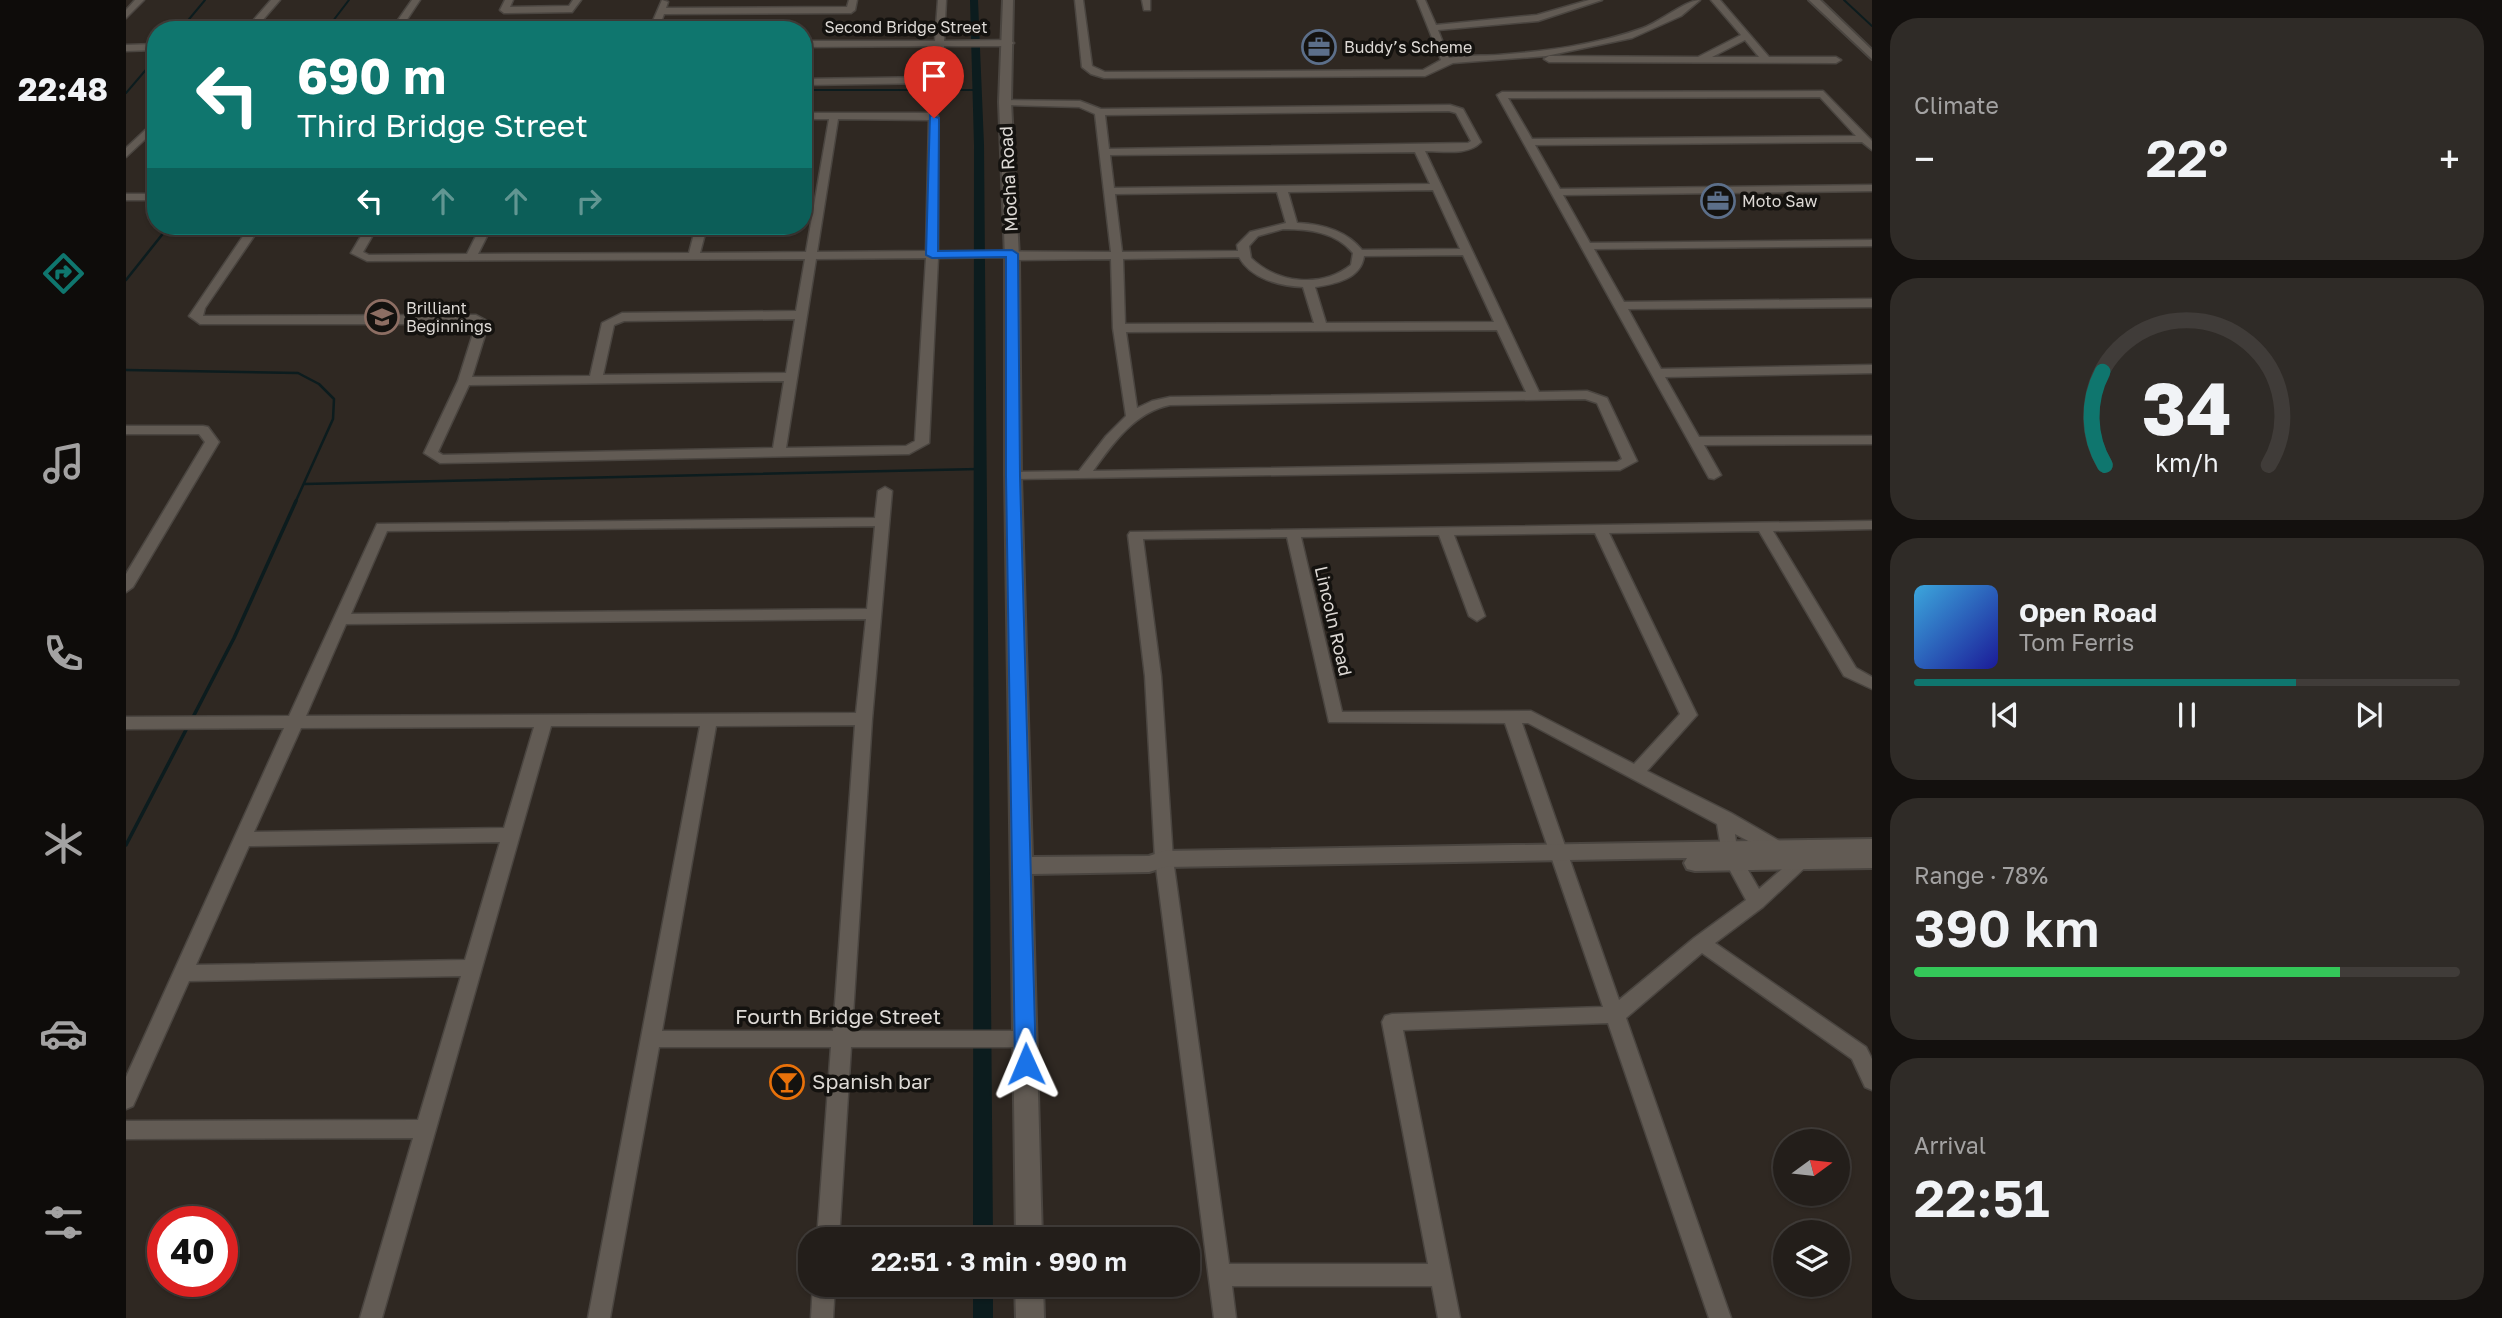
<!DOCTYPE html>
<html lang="en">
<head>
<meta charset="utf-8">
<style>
  :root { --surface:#231e1a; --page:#2f2b27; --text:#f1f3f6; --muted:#a3a2a2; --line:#403c39; --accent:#0f766e }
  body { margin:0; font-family:"Golos Text",sans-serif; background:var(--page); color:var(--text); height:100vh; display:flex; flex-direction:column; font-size:26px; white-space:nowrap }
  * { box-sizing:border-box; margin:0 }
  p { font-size:23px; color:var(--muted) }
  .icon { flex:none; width:38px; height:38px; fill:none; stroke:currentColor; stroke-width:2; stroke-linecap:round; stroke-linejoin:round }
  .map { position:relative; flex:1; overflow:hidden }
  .drawer { display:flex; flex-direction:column; gap:18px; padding:18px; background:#13100e; width:630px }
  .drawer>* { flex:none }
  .guide { position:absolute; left:21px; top:21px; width:665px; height:214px; border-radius:28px; box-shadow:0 2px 5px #0004,0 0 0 2px var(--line); background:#0f766e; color:#fff; overflow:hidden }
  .needle { width:46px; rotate:75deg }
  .fabs { position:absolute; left:1647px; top:1129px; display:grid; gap:14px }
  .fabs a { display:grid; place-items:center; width:77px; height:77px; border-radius:50%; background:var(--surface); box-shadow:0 2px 5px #0004,0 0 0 2px var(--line); font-size:35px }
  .speed { position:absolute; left:21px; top:1206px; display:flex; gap:14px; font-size:35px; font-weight:700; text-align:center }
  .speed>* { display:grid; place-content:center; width:91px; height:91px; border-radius:50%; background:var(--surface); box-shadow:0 2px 5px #0004,0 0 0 2px var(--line); line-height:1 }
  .speed .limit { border:10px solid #d22; background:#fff; color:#111 }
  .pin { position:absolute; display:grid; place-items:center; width:60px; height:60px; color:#fff; margin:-72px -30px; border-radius:50% 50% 50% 0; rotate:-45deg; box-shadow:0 0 7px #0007 }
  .pin .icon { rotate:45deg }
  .me { position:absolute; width:77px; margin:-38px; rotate:359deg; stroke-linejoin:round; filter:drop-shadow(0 0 5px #0008) }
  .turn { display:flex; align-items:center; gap:24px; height:147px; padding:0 35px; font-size:32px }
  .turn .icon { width:91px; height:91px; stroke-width:2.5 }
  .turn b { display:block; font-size:49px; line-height:60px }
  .lanes { display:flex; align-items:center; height:66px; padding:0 35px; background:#0003; justify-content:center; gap:35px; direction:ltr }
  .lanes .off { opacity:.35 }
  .big { font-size:52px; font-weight:600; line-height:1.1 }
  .drawer .card { flex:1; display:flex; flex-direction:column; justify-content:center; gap:10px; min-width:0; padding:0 24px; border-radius:28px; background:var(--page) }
  .drawer .dial { align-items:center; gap:0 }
  .dial svg { height:182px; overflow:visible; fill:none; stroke:var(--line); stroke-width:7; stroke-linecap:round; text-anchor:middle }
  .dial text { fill:var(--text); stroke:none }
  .song { display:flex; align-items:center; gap:21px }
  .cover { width:84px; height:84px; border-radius:10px; background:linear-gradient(135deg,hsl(200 70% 55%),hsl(240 70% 35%)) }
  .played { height:7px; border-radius:4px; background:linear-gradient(90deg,var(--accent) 70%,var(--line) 70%) }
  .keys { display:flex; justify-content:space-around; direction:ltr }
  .heat { display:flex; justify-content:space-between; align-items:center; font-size:38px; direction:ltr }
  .charge { height:10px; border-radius:5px; background:linear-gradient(90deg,#34c759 78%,var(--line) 0) }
  .trip { position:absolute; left:672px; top:1227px; width:402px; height:70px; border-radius:28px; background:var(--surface); box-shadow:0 2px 5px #0004,0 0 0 2px var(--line); font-weight:600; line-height:70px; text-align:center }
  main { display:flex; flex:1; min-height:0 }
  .tab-bar { display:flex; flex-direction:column; width:126px; justify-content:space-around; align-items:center; background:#0e0c0a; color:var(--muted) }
  .tab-bar .icon { width:49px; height:49px }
  .tab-bar .current { color:var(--accent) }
  .tab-bar b { font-size:32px; color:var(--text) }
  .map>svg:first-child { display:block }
</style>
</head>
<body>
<main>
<nav class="tab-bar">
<b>22:48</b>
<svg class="icon current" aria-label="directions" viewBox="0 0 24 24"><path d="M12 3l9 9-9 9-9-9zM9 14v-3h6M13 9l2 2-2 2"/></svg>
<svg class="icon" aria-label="music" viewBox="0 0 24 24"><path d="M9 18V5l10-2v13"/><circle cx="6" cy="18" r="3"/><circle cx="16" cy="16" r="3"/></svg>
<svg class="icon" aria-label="phone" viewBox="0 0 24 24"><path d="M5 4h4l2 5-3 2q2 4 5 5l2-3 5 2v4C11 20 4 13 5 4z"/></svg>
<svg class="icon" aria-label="climate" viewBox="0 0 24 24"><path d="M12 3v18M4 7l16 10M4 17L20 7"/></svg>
<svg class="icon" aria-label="car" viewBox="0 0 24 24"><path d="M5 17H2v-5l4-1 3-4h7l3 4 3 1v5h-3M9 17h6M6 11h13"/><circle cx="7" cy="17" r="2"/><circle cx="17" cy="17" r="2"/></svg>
<svg class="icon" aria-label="filters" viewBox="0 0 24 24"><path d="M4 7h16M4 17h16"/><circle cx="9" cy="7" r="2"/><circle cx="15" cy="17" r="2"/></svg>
</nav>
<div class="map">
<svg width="1746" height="1318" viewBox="0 0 1746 1318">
  <rect width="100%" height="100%" fill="#2f2822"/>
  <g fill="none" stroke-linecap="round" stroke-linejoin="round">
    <path stroke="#0c1c1e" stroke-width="2" d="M1718,0L1746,26
      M54,30L79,0
      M200,30L223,0
      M677,90H851
      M0,93L30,58"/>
    <path stroke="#0c1c1e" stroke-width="2.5" d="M0,280L43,226
      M0,370L172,373L193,384L208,399L207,419L169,503
      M178,484L853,469"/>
    <path stroke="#0c1c1e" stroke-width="3.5" d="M66,719L108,638L170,501
      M0,845L62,726"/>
    <path fill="#0c1c1e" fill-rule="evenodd" d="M844,0H852L858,145L867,1239H847L848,145Z
      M847,1284H867V1318H847Z"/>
    <g stroke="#4a4540" stroke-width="3">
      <path id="minor" d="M9,0H18L0,18V10Z
        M145,0H154L128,30H119Z
        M286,0H294L274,30H265Z
        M379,0H387L384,7L443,6L447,0H455L446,12L378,13L374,10Z
        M536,0L542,2L540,8L721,7L723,0H731L729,10L725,13L538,14L532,30H523Z
        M812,0H820L818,41L883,40L888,43L883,46H818L817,77L809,83L677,85V79L806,77L809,46L677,47V41H809Z
        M949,0H957L966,66L979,72L1297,70L1315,60L1291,0H1299L1310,25L1411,15L1463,0H1476L1412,21L1312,30L1323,58C1339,55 1356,56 1372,55C1421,51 1470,45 1517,28C1534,22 1560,0 1574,0L1555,16L1506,38L1420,56L1327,63L1299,76L978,78L965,74L956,67Z
        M1016,0H1024V10H1018Z
        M1585,0H1594L1643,57H1710L1715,60L1710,63L1423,62L1418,59L1423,56L1572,57L1615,35ZM1619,40L1633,57H1586Z
        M30,44V50L0,51V45Z
        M1697,91L1746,141V150L1736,142L1409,145L1434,189L1746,185V191L1437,195L1464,243L1746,240V246L1468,249L1498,302L1746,299V307L1502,309L1535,369L1746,365V373L1539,377L1573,437L1746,436V444L1578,445L1595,475L1588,479L1583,478L1371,95L1376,92ZM1694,97L1730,136L1406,139L1382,98Z
        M876,100L954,101L975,109L1324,105L1337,109L1355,142C1342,156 1317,151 1299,151L1413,392L1461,391L1481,398L1511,461L1494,470L882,479L880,476L882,473L887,472L953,471L980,436L1000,416L987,328L985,259L886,260L881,257L812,258L803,443L783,454L314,463L298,453L332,381L350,324H74L63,316L124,226H135L79,308L77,316L350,315L363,322L346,377L464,376L476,323L496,313L670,311L679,259L241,261L225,253L241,226H252L237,252L243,255L341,254L355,226H366L352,254L563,253L570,226H581L574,253L680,252L703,119H677V113H802L812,116V251L985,252L969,114L953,107L879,105L874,102ZM1323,111L1330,113L1345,141L1342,143L983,149L979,115ZM712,119L803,120L800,251L691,252ZM1289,152L1304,184L988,188L984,155ZM1307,190L1334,249L1236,250C1220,230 1195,224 1171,223L1162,192ZM1151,192L1160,223L1124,232L1111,245L1112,251L996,252L989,194ZM1157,229C1183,229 1210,232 1227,253L1225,265C1196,288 1152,284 1125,258L1123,246L1132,236ZM1337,255L1368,322L1200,323L1189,287C1209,284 1235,279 1238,256ZM1113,257C1125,279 1154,286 1177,287L1188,323L999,324L997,259ZM800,258L789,441L780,446L660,448L690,259ZM669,319L660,373L477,375L488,325L498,321ZM1371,330L1400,392L1044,397L1026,401L1011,408L1000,332ZM658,381L647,448L317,455L312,452L343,385ZM1459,399L1471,403L1496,459L1491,462L967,471C987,443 1009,412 1044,405Z
        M30,120V129L0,157V148Z
        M0,194H30V200H0Z
        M0,426H77L82,427L93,442L7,587L0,592V574L79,442L73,434H0Z
        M759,487L766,491L746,719L726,1031H899L906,1033L909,1039L906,1045L899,1047H725L713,1239H691L705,1047H533L484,1318H462L574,726H425L256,1318H234L287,1138L0,1139V1121L292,1120L335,976L63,981L7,1106L0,1109V1077L158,728L0,729V717L163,716L251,524L749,518L752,491ZM749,526L741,609L225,614L261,531ZM740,619L730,713L180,716L220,624ZM729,725L707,1031H536L590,726ZM408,727L378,828L128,832L175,728ZM374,842L339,960L70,965L123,846Z
        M1746,521V529L1647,531L1730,668L1746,677V689L1718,676L1633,531L1483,533L1571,715L1521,771L1605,813L1657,843L1660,848L1657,853H1645L1609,834L1611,849L1608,854L1602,856L1596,854L1591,824L1402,723H1396L1493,1000L1568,938L1620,900L1600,863L1603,858L1609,856L1615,858L1633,889L1670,857L1676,855L1682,857L1685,862L1637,907L1589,943L1740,1047L1746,1059V1090L1739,1087L1726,1059L1576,953L1500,1018L1605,1318H1583L1482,1023L1277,1030L1334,1318H1312L1306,1286H1106L1110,1318H1088L1029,859L1019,676L1002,535L1004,532ZM1469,533L1554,714L1508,764L1405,711L1216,712L1175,537L1313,535L1343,616L1351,621L1359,616L1328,535ZM1161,537L1203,722L1379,723L1477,1007L1266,1014L1259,1016L1256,1022L1302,1264H1103L1047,859L1035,676L1017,539Z
        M687,1284H709L707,1318H685Z"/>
    </g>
    <g stroke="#4a4540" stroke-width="4">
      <path id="tertiary" d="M877,0H887L885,102L893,257L895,476L906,857L1023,856L1038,851L1746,839V868L1569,871L1561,869L1558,863L1561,858L1039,867L1023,872L906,874L916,1239H890L879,476V257L873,102Z
        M1683,0H1694L1746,50V59Z
        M889,1284H917L918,1318H890Z"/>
    </g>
    <use href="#minor" fill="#625b54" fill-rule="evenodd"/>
    <use href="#tertiary" fill="#625b54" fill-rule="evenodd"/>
  </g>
  <path fill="#1a73e8" stroke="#114b97" stroke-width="2" d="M804,115L813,118L812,251L886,250L892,254L894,476L910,1064L907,1070L900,1072L892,1070L889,1064L880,476V257L806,258L800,255Z"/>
  <defs>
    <g id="office-ring" transform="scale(1.75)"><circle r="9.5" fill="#14120f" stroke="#5c6f8a" stroke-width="1.5"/><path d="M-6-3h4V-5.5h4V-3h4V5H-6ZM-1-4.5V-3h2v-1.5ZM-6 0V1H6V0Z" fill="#5c6f8a"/></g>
    <g id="school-ring" transform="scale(1.75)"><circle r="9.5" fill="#14120f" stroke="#8d6e63" stroke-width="1.5"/><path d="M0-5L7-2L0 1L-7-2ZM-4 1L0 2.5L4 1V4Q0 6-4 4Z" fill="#8d6e63"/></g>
    <g id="bar-ring" transform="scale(1.75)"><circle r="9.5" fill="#14120f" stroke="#e8710a" stroke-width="1.5"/><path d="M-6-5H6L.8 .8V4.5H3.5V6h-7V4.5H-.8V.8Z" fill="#e8710a"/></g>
  </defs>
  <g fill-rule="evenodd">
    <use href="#office-ring" x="1193" y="47"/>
    <use href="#office-ring" x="1592" y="201"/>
    <use href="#school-ring" x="256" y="317"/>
    <use href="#bar-ring" x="661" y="1082"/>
  </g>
  <g text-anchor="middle" stroke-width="7" stroke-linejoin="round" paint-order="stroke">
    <g font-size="16" fill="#ddd9d5" stroke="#14120f">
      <text x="780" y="33">Second Bridge Street</text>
    </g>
    <g font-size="16" fill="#ddd9d5" stroke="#14120f" text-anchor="start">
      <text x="1218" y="53">Buddy’s Scheme</text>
      <text x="1616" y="207">Moto Saw</text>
      <text x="280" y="314">Brilliant<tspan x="280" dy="18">Beginnings</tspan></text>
    </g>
    <g font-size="18" fill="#ddd9d5" stroke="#14120f">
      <text transform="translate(883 179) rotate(-93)" y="6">Mocha Road</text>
      <text transform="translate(1207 621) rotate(77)" y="6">Lincoln Road</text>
    </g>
    <g font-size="21" fill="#ddd9d5" stroke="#14120f">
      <text x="712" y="1024">Fourth Bridge Street</text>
    </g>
    <g font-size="21" fill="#ddd9d5" stroke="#14120f" text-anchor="start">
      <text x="686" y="1089">Spanish bar</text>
    </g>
  </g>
</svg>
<div class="fabs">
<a><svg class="needle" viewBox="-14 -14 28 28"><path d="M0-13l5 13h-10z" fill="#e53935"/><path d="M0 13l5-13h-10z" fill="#a3a2a2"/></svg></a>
<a><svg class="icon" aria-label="layers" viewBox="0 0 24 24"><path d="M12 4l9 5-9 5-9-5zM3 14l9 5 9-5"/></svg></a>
</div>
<div class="speed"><div class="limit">40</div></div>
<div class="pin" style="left:808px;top:118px;background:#d93025"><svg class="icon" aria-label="arrive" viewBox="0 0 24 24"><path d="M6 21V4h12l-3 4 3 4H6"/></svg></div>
<svg class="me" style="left:900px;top:1064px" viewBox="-20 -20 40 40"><path d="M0-17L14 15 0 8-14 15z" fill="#1a73e8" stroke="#fff" stroke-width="4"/></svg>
<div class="trip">22:51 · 3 min · 990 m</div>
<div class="guide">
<div class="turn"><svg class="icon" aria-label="left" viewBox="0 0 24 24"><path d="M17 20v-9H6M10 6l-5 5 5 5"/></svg><div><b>690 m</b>Third Bridge Street</div></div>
<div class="lanes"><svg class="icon" aria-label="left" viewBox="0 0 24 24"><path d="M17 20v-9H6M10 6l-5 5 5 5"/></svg><svg class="icon off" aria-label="ahead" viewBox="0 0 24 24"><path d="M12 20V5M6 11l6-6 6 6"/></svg><svg class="icon off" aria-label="ahead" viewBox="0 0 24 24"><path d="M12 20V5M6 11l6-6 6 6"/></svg><svg class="icon off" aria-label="right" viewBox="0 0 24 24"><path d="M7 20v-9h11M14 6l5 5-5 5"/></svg></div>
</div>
</div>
<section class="drawer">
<div class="card"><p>Climate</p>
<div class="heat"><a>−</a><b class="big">22°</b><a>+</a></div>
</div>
<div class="card dial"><svg viewBox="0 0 100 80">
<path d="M14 69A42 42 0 1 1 86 69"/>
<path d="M14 69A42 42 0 0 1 13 28" stroke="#0f766e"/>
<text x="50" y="56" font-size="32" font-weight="700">34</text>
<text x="50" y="72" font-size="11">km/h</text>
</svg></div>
<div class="card">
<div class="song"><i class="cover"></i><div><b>Open Road</b><p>Tom Ferris</p></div></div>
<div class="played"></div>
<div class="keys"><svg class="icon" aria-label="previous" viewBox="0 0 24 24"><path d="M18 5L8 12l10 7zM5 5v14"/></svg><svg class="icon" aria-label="pause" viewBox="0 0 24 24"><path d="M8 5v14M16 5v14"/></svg><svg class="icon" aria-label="next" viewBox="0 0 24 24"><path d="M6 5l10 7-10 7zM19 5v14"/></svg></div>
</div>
<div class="card"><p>Range · 78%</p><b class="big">390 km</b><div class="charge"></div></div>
<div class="card"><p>Arrival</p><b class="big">22:51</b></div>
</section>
</main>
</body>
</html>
